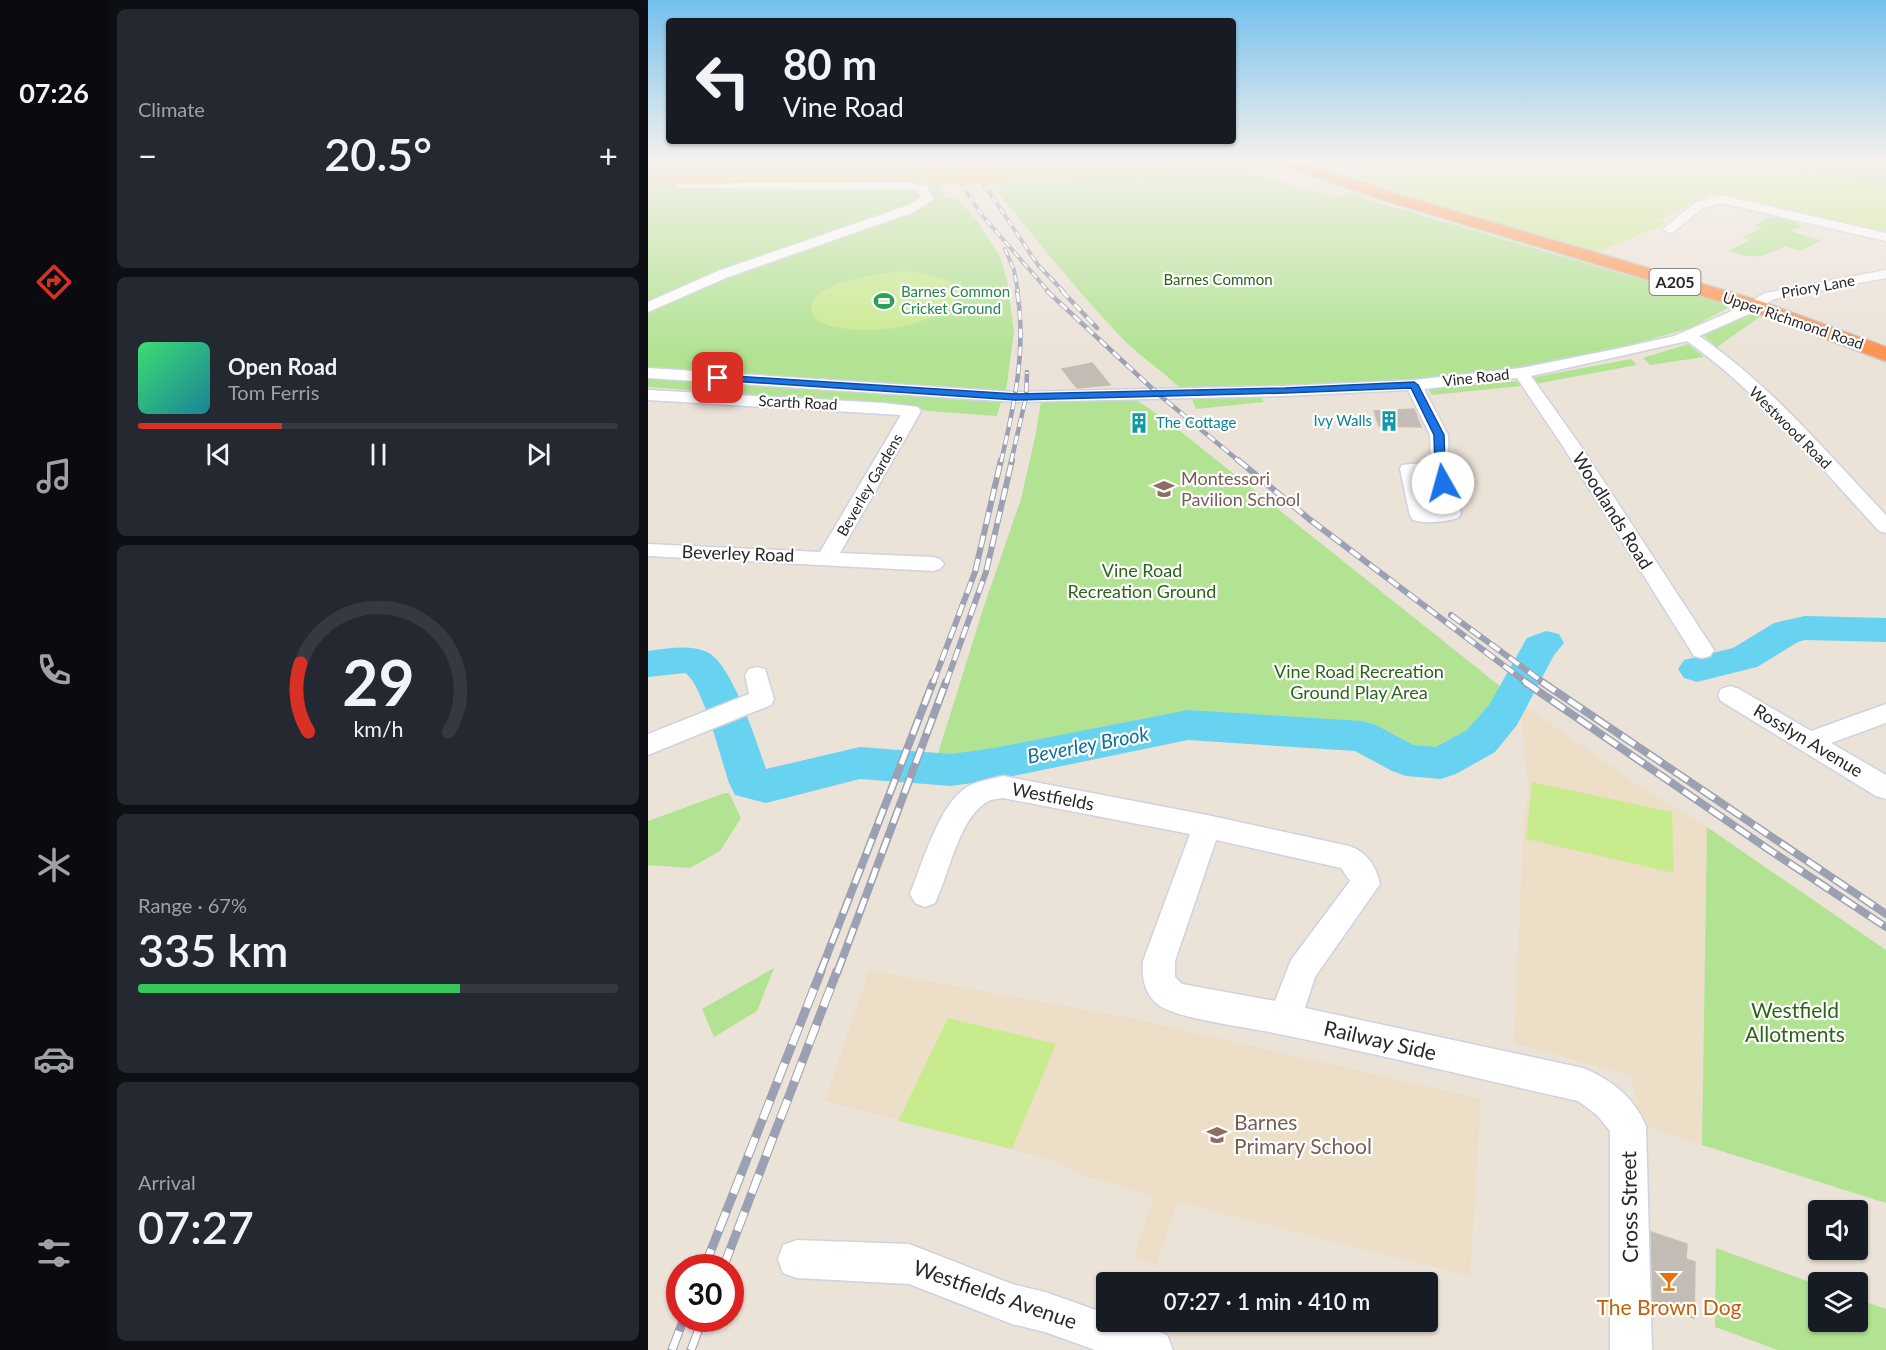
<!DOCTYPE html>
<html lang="en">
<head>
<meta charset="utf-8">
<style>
  :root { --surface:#171b24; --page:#242831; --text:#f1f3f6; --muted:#9ea1a6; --line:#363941; --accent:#d93025 }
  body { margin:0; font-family:Lato,sans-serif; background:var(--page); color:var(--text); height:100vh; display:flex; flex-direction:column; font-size:22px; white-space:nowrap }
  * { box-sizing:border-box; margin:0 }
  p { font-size:20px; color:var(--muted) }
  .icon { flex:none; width:33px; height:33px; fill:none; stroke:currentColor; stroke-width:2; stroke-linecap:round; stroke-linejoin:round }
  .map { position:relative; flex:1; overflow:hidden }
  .side { display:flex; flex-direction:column; gap:9px; padding:9px; background:#0d0f14; width:540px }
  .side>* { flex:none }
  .banner { position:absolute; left:18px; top:18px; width:570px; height:126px; border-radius:6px; box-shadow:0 2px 4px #0004; background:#171b24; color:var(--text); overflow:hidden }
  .controls { position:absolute; left:1160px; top:1200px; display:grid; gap:12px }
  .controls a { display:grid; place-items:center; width:60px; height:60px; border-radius:6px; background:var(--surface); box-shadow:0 2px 4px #0004; font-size:30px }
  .speed { position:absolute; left:18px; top:1254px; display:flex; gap:12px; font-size:30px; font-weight:700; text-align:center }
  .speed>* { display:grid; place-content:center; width:78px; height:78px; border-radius:50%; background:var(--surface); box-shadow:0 2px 4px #0004; line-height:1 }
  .speed .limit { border:9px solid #d22; background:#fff; color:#111 }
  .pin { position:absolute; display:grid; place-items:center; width:51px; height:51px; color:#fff; margin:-26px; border-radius:12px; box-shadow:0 3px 9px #0006 }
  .me { position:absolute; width:66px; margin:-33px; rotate:353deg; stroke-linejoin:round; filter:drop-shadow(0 0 4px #0008) }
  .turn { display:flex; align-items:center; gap:21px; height:126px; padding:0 18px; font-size:27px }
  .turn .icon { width:78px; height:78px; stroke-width:2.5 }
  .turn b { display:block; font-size:42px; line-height:51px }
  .big { font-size:45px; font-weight:600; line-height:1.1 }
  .side .widget { flex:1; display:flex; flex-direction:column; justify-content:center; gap:9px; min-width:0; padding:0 21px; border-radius:9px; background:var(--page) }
  .side .dial { align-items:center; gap:0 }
  .dial svg { height:156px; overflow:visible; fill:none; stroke:var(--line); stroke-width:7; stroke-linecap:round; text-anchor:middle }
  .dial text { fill:var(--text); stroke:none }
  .song { display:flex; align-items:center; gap:18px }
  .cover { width:72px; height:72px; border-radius:9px; background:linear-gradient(135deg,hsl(140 70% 55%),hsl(190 70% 35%)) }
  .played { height:6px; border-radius:3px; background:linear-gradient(90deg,var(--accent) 30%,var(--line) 30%) }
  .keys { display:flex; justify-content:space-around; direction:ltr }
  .heat { display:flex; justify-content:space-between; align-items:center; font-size:33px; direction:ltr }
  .charge { height:9px; border-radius:4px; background:linear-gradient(90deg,#34c759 67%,var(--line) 0) }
  .trip { position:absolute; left:448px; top:1272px; width:342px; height:60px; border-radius:6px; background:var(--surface); box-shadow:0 2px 4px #0004; font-weight:600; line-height:60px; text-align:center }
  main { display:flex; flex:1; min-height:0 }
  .tabs { display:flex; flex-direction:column; width:108px; justify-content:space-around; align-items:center; background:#090b0e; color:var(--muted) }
  .tabs .icon { width:42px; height:42px }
  .tabs .on { color:var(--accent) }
  .tabs b { font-size:27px; color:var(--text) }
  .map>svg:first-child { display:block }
</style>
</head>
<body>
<main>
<nav class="tabs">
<b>07:26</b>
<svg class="icon on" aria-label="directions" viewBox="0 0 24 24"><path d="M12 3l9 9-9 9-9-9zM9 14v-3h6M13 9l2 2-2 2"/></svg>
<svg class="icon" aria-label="music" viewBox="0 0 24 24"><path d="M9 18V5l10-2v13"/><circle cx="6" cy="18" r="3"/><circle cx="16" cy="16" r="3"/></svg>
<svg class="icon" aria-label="phone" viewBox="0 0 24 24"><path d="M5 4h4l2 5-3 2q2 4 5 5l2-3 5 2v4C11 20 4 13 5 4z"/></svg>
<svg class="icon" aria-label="climate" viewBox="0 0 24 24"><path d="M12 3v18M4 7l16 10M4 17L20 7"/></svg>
<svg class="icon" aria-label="car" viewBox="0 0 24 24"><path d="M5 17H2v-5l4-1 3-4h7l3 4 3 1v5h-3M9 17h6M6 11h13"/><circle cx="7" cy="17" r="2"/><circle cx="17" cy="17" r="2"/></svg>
<svg class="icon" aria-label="filters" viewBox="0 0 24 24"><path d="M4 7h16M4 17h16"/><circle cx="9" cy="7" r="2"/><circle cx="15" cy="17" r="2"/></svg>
</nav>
<section class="side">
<div class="widget"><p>Climate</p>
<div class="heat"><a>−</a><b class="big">20.5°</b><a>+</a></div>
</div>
<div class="widget">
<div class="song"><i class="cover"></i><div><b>Open Road</b><p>Tom Ferris</p></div></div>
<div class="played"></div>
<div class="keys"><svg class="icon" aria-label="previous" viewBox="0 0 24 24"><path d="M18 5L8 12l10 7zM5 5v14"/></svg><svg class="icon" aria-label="pause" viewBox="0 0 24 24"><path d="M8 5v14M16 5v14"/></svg><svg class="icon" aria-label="next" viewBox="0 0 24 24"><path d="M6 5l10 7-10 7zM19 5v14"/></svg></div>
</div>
<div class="widget dial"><svg viewBox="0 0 100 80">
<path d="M14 69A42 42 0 1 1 86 69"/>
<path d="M14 69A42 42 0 0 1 10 34" stroke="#d93025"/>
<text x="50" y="56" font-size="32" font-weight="700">29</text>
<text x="50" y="72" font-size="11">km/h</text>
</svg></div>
<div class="widget"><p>Range · 67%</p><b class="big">335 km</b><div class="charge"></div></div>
<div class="widget"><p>Arrival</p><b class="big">07:27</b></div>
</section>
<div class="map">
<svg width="1238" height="1350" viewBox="0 0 1238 1350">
  <rect width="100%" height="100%" fill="#ebe2d8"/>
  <path fill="#eddfc7" d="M872,702L991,786L1059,827L1054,1145L995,1126L983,1076L866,1043L876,816L881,795Z
    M221,970L482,1018L833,1099L822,1276L529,1202L508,1265L486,1256L506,1196L440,1177L409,1162L364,1149L177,1101Z"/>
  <path fill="#b2e393" d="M0,162H283L285,165L280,166L298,198L308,197L328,219L352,257L359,280L366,332L358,391L305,389L296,399L353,402L349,416L280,411L263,407L0,387Z
    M337,162H610L614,163L573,165L574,174L614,175L663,192L670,191L689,197L705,191L712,197L728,202L1074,303L1080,308L1042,328L986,344L841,373L709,383L531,387C512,369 490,355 472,336C428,290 389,240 349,191L353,188L350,184L357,183Z
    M1110,162H1238V188Z
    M1127,215L1155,220L1149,224L1155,226L1142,231L1173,240L1153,251L1137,246C1113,257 1111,260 1081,251L1102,240L1094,237L1114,228L1107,225Z
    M1103,314L1113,316L1069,347L1055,335Z
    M1040,344L1056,357L1002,365L995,358Z
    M983,359L989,365L887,384L882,378Z
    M869,381L873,386L784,395L780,389Z
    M612,397L616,402L548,409L544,399Z
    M487,399L522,423L858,691L840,721L831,729L804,747L783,754L766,752L756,748L728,730L701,725L663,726L576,717L525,719L460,736L349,756L300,763L288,760L335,609L373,499L388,433L393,401Z
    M768,472H786L796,510L779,511Z
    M77,793H81L93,818L72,851L42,868L0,865V821Z
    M1059,827L1238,950V1203L1054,1145Z
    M126,968L109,1011L66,1037L54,1009Z
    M1068,1248L1170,1285V1322H1209V1299L1238,1309V1350H1130L1067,1327Z"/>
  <path fill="#c8eb8e" d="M1110,162L1238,188V234L1062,194L1011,220L1020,223L948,253L731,189L699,177L718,170L698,163Z
    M255,271C279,272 341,284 291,313C262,330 224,332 193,328C184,327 169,323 165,314C150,283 238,272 255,271Z
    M884,782L1024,812L1026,873L878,839Z
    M300,1018L408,1044L364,1149L250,1121Z"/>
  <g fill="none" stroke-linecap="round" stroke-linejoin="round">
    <path stroke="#67d3f1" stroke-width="7" d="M784,774L792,768L793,763"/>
    <path fill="#67d3f1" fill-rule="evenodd" d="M1157,616L1238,618V642L1157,640L1150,642L1109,667L1049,682L1036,678L1030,669L1036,660L1085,648L1126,623Z
      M898,631L911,634L916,643L906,655L869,725L847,752L808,774L793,779L758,776L744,771L707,751L540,740L346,780L303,786L212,779L118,803L87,795L81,783C74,762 54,682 37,673L0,677V651C19,649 41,644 59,652C84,663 109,743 118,769L212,747L303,754L346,748L540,710L714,721L728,725L765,745L788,747L819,730L841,705L879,638Z"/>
  </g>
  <path fill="#c3bcb5" stroke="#c6beb2" stroke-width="1.5" d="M444,363L462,385L429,388L414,369Z
    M766,409L773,427L731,426L726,411Z
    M1003,1232L1039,1244L1038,1259L1047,1262L1046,1318L1005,1304Z"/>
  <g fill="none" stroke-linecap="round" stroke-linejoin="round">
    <g stroke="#ced2e1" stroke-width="3">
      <path id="minor" d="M26,177L36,182L265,183L279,187L285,199L266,212L80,277L0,312V302L70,271L258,206L273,198L270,191L264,189L34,188L20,180Z
        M1073,195L1238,233V241L1073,203L1055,208L1025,232L1021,233L1015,229L1047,203Z
        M1238,270V278L1126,299L1101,314L1051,336C1122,384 1179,453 1238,515V533L1231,531C1171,466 1112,393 1039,341L883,376L932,445L1062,644L1066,650L1062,656L1054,658L1046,656L914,445L869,378L776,389L800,435L801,467L813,514L810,518C796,522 779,524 765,520L762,516L752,469L754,465L783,462L782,435L760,390L637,396L368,402L0,378V368L368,392L637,386L766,380L873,368L968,349L1026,336L1091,308L1117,293ZM784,473L792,509H780L772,474Z
        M0,390L236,403L270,407L273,411L192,553L285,557L292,559L296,564L292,569L285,571L0,556V544L172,552L253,415L0,400Z
        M109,667L117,669L126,699L123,705L0,755V734L101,694L97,675L101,669Z
        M1082,686L1091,689L1163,731L1238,704V723L1183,743L1238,775V799L1228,796L1073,701L1070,695L1073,689Z
        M355,776L559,815L701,846C719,852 728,866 732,884L667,977L657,1008L935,1068C964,1080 986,1097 998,1126L1004,1350H962V1131L949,1115L930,1101C832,1079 734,1055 636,1035C606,1028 534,1020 512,1006C497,996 493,977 495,961L542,834L355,798C349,799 342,799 337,803C310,822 301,874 287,903L277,907L267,903L262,894C274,864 291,804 319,787C329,781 343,779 355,776ZM568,840L693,868L702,881L643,960L627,1001L534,984L527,977V961Z
        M149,1240L261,1244L364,1284L397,1292L459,1314V1322C481,1322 498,1327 519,1335L525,1350H447L397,1332L364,1324L261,1284L149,1278L135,1273L130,1259L135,1245Z"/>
    </g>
    <g stroke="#c3c3c3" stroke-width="3">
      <path id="major" d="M654,164L659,165L661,168L659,171L349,179L342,175L349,171Z
        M286,172L291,173L293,176L291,179L0,185V177Z"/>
    </g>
    <g stroke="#c3c3c3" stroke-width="3">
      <path id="highway" d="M631,162H653L751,195L1112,301L1238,347V361L1098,309L739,201L633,165Z"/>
    </g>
    <use href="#minor" fill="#fff" fill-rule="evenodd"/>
    <use href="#major" fill="#f3c755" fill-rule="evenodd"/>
    <use href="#highway" fill="#ff934f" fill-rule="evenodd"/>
    <g stroke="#9ba0b3" stroke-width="4">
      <path id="rail-far4" d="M299,162L333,214L401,292
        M321,162L390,265L416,292
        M357,249L366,270L370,292"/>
    </g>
    <g stroke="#9ba0b3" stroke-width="4.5">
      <path id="rail-far3" d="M399,291L509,393L592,462
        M414,291L449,328
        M353,462C366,406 379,349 369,291
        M363,462L378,397L379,372"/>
    </g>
    <g stroke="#9ba0b3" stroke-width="6">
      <path id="rail-far2" d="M590,460L661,519L879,683
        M803,615L896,683
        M285,683L327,572L353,460
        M298,683L338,572L364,460"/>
    </g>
    <g stroke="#9ba0b3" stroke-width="8">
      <path id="rail-far1" d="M877,682L1120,849L1238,927
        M894,682L1238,914
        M172,973L285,682
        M189,973L298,682"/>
    </g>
    <g stroke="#9ba0b3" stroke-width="9">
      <path id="rail" d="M56,1268L173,971
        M75,1268L189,971
        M24,1350L36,1318
        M43,1350L55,1318"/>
    </g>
    <use href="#rail-far4" stroke="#fff" stroke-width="2" stroke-dasharray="7" stroke-linecap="butt"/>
    <use href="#rail-far3" stroke="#fff" stroke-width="3" stroke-dasharray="9" stroke-linecap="butt"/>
    <use href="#rail-far2" stroke="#fff" stroke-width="4" stroke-dasharray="12" stroke-linecap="butt"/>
    <use href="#rail-far1" stroke="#fff" stroke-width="5" stroke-dasharray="16" stroke-linecap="butt"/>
    <use href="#rail" stroke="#fff" stroke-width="7" stroke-dasharray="20" stroke-linecap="butt"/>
    <g stroke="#c3c3c3" stroke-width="17" stroke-linecap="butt">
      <path id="major-bridge" d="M286,176L349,175"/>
    </g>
    <use href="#major-bridge" stroke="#f3c755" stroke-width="16"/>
  </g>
  <linearGradient id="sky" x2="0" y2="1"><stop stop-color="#74c0ec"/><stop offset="0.46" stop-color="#f6f2ed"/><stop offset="1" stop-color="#f6f2ed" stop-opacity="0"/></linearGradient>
  <rect width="1238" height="351" fill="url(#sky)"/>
  <path fill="#1a73e8" stroke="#114b97" stroke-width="1.5" d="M70,375L368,394L637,388L766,382L770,385L796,435L797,467L801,483L795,486L790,483L787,467L786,435L763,388L637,393L368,400L67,380V376Z"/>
  <defs>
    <g id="stadium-bare" transform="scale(1.62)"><path d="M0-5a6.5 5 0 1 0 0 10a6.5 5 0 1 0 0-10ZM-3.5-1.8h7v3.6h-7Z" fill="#2e9e5b" stroke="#fff" stroke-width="2.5" paint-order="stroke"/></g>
    <g id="building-bare" transform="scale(1.62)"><path d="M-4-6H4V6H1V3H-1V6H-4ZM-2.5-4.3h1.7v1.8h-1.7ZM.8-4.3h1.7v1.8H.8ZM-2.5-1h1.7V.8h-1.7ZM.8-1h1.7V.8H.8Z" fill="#0f9aa8" stroke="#fff" stroke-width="2.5" paint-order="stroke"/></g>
    <g id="school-bare" transform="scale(1.62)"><path d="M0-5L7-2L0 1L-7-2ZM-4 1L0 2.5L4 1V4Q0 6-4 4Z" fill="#8d6e63" stroke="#fff" stroke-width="2.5" paint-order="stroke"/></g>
    <g id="bar-bare" transform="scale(1.62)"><path d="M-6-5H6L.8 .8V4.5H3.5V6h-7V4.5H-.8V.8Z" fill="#e8710a" stroke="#fff" stroke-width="2.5" paint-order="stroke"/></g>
  </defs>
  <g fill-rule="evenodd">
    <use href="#stadium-bare" x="236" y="301"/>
    <use href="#building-bare" x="741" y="421"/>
    <use href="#building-bare" x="491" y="423"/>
    <use href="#school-bare" x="516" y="489"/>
    <use href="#school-bare" x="569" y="1135"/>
    <use href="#bar-bare" x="1021" y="1281"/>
  </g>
  <g text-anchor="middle" stroke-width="4.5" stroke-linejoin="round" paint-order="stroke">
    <g font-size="15" fill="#2b6517" stroke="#fff">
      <text x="570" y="285">Barnes Common</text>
    </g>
    <g font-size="15" fill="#282828" stroke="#fff">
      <text transform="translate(1170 287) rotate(-10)" y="5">Priory Lane</text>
      <text transform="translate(1145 321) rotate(19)" y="5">Upper Richmond Road</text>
      <text transform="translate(828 378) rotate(-6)" y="5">Vine Road</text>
      <text transform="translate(150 403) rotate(3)" y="5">Scarth Road</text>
      <text transform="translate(1142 428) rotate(45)" y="5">Westwood Road</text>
      <text transform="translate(222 485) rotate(-60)" y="5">Beverley Gardens</text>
    </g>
    <g font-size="15" fill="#27864d" stroke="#fff" text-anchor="start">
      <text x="253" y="297">Barnes Common<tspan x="253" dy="17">Cricket Ground</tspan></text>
    </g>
    <g font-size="15" fill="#0d838f" stroke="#fff" text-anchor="end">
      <text x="724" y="426">Ivy Walls</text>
      <text x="508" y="428" text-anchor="start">The Cottage</text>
    </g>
    <rect fill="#fff" stroke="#686868" stroke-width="1.5" x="1001.5" y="269" width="51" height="26" rx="4.5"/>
    <g font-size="16" font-weight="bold" fill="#282828">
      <text x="1027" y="288">A205</text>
    </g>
    <g font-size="18" fill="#785e54" stroke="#fff" text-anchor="start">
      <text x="533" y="485">Montessori<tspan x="533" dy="21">Pavilion School</tspan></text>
    </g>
    <g font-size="18" fill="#282828" stroke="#fff">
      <text transform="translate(964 511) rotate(58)" y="6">Woodlands Road</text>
      <text transform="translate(90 554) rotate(2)" y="6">Beverley Road</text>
      <text transform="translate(1160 741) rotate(31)" y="6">Rosslyn Avenue</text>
      <text transform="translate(405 797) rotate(11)" y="6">Westfields</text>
    </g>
    <g font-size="18" fill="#2b6517" stroke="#fff">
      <text x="494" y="577">Vine Road<tspan x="494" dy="21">Recreation Ground</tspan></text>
      <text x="711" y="678">Vine Road Recreation<tspan x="711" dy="21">Ground Play Area</tspan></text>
    </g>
    <g font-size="20" font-style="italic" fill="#0a6f99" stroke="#fff">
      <text transform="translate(440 745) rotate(-11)" y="7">Beverley Brook</text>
    </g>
    <g font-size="21" fill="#2b6517" stroke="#fff">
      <text x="1147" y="1018">Westfield<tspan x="1147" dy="24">Allotments</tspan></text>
    </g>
    <g font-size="21" fill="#282828" stroke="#fff">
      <text transform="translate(732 1041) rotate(13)" y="7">Railway Side</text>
      <text transform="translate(982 1207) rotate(-91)" y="7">Cross Street</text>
      <text transform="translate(347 1295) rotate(19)" y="7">Westfields Avenue</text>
    </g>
    <g font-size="21" fill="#785e54" stroke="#fff" text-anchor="start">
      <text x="586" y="1130">Barnes<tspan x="586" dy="24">Primary School</tspan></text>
    </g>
    <g font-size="21" fill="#c56008" stroke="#fff">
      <text x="1021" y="1315">The Brown Dog</text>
    </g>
  </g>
</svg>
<div class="controls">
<a><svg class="icon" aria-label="sound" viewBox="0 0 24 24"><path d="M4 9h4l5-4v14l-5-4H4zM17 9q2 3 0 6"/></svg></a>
<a><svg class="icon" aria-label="layers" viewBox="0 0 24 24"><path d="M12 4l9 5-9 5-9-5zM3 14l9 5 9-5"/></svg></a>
</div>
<div class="speed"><div class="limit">30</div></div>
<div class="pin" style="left:70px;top:378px;background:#d93025"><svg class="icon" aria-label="arrive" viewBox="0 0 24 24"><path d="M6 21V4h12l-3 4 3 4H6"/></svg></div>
<svg class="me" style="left:795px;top:483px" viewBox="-20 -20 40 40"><circle r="19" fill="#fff"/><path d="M0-13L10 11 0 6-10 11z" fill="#1a73e8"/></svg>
<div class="trip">07:27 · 1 min · 410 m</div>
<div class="banner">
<div class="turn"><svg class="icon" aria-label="left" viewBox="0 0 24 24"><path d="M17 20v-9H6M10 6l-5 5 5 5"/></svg><div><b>80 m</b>Vine Road</div></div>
</div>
</div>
</main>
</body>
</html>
